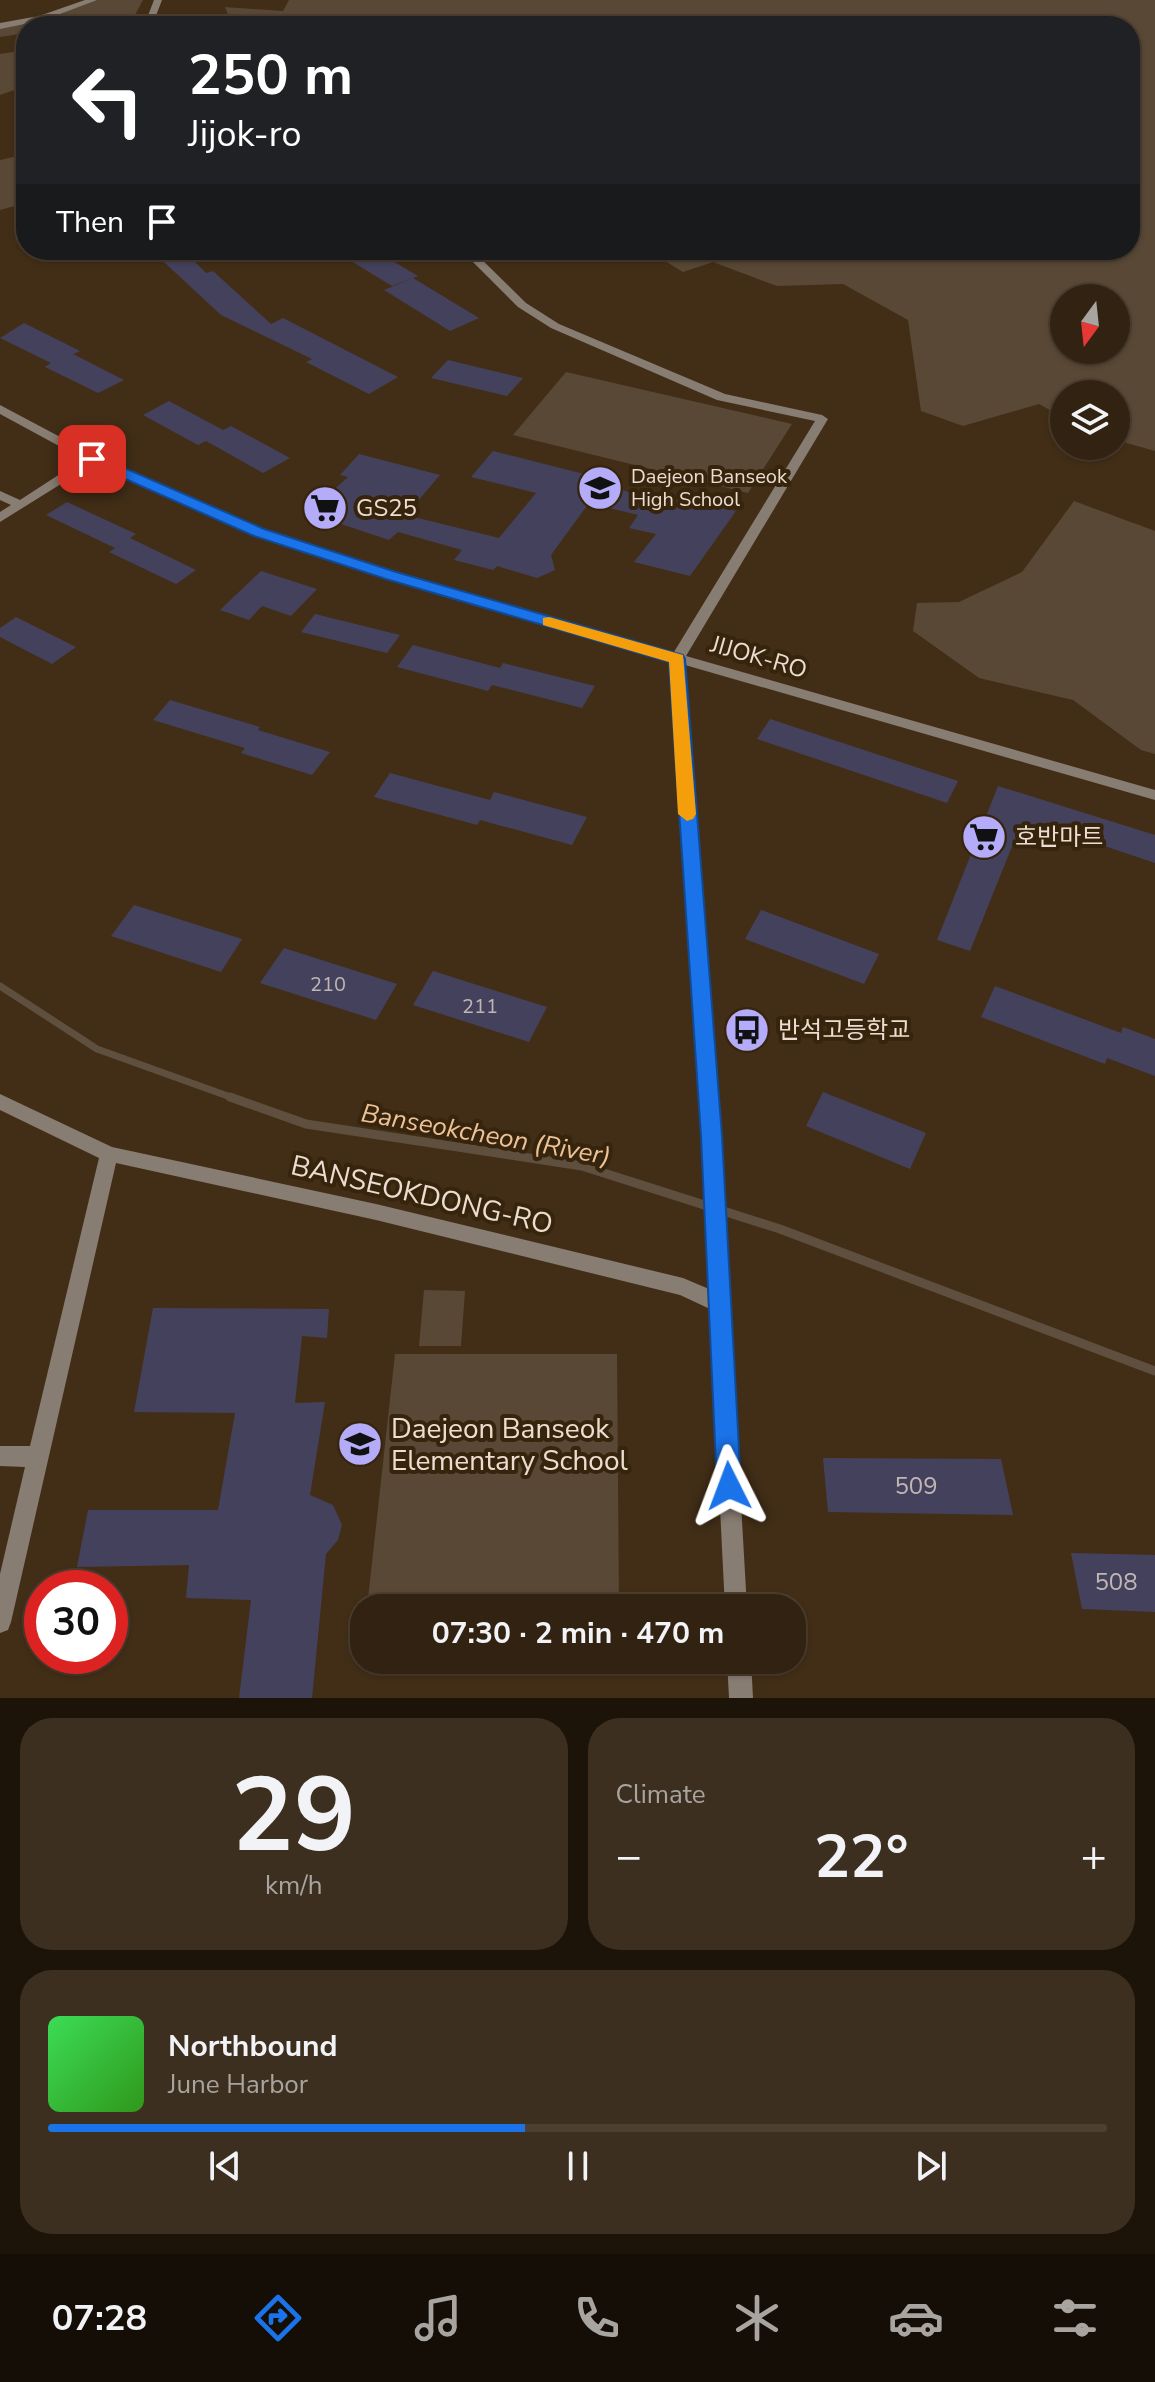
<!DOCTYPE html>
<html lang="en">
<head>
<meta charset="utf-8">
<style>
  :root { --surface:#322211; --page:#3d2f1f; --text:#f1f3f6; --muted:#a8a49f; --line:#4d3f31; --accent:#1a73e8 }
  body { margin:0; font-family:"Nunito Sans","Noto Sans KR",sans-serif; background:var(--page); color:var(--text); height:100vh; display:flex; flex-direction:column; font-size:30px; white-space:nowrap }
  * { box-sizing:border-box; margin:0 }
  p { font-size:26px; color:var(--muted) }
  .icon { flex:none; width:44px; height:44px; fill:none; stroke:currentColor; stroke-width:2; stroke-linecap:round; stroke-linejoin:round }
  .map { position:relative; height:1698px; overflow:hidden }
  .side { display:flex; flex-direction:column; gap:20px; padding:20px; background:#1c1309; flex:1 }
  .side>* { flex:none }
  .guide { position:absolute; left:16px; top:16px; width:1124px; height:244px; border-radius:32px; box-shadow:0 2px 6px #0004,0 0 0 2px var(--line); background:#202124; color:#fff; overflow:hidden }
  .needle { width:52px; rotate:195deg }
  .fabs { position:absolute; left:1050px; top:284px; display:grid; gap:16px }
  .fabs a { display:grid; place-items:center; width:80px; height:80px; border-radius:50%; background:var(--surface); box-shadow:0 2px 6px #0004,0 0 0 2px var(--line); font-size:40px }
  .speed { position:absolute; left:24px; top:1570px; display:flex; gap:16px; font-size:40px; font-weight:700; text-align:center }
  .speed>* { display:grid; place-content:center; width:104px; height:104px; border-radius:50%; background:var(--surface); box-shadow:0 2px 6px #0004,0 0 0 2px var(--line); line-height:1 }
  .speed .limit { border:12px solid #d22; background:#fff; color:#111 }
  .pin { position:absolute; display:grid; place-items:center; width:68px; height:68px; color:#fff; margin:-34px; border-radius:16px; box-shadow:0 4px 12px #0006 }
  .me { position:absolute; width:88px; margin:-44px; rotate:357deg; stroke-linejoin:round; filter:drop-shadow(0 0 6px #0008) }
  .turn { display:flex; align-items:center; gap:28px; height:168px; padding:0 40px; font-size:36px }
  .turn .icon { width:104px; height:104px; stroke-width:2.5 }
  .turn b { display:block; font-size:56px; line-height:68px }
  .then { display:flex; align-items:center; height:76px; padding:0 40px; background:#0003; gap:16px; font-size:30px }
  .big { font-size:60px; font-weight:700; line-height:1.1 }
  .side .widget { flex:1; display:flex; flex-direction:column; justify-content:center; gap:12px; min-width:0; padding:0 28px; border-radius:32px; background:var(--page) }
  .side .dial { align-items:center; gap:0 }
  .dial b { font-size:104px; line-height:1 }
  .song { display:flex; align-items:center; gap:24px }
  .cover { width:96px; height:96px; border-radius:12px; background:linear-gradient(135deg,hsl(130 70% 55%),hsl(110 70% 35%)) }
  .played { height:8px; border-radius:4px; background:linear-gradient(90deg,var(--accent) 45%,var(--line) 45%) }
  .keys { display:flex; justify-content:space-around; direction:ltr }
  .heat { display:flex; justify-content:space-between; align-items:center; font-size:44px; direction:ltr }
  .side .tiles { flex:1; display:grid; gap:20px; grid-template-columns:1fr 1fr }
  .widget:last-child { grid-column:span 2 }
  .trip { position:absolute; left:350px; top:1594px; width:456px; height:80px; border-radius:32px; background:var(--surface); box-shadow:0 2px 6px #0004,0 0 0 2px var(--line); font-weight:700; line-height:80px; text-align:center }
  .tabs { display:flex; height:128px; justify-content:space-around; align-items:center; background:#140e07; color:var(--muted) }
  .tabs .icon { width:56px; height:56px }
  .tabs .selected { color:var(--accent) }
  .tabs b { font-size:36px; color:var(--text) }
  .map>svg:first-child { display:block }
</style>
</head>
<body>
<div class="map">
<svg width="1155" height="1698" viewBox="0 0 1155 1698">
  <rect width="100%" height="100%" fill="#422e17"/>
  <path fill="#594836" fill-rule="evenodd" d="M94,0H143L129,26H103L96,21L69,26H26V33L0,37V25L39,19Z
    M289,0H1155V451L1116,440V394H1064V418L1039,404L963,426L921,411L908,320L843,284L777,286L713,262L683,272L647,250H1130V26H228L232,24L225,7L283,11ZM1064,298H1116V350H1064Z
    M26,50V86L0,95V54Z
    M26,154V203L0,210V160Z
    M566,372L792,424L748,493L513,435Z
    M1074,501L1155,531V754L1141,750L1073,700L979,678L913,631L917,603L959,602L1022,572Z
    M424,1290L465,1291L461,1346H419Z
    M395,1354H617L619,1608H367Z"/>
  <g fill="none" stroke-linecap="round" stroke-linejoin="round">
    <path stroke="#5f4f3e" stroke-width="7" d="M0,986L97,1049L236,1099"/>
    <path stroke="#5f4f3e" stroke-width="9" d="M230,1097L306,1124L582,1166L780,1229L1155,1371"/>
  </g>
  <path fill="#44415c" d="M151,250H183L206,273L213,271L271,324L283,318L398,377L369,394L306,362L312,359L221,315Z
    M333,250H374L418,276L392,286Z
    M413,278L479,318L450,331L384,290Z
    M24,323L80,351L73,354L124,380L98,393L45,367L51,363L0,338Z
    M448,360L523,378L507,396L431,378Z
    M169,401L223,430L231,426L290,458L263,473L206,441L198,445L143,415Z
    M493,451L596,477L592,482L674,504L679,497L736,511L690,576L634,562L656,534L629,528L638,515L589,503L551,555L555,570L537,578L497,566L493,570L454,560L462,550L398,532L389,540L308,513L348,477L340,475L359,454L440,475L406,515L499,538L536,493L471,477Z
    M67,502L136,534L130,538L196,570L176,584L109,552L122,544L115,548L46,515Z
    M261,571L317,589L291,616L262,606L249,620L220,610Z
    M315,614L400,635L387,653L301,632Z
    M16,617L76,647L52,664L0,637V628Z
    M413,645L500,668L503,663L595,686L582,708L492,685L488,691L397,667Z
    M170,700L260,727L258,730L330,752L312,775L241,753L245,748L153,720Z
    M770,719L958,781L947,803L757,739Z
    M390,773L490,800L494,792L587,817L572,845L480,820L477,825L374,797Z
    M998,786L1155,835V863L1039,824L1030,849L1013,844L970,951L937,940Z
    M134,905L242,939L221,972L111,936Z
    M761,910L879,954L864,984L745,939Z
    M284,948L397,984L376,1020L260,983Z
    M433,971L547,1007L529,1042L413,1005Z
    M995,986L1121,1033L1123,1027L1155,1039V1076L1107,1058L1105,1064L981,1017Z
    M823,1092L926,1133L910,1169L806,1126Z
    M153,1308L329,1309L327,1338L302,1336L295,1403L325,1402L310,1495L333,1505L342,1525L338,1540L326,1554L312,1698H239L251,1600L186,1598L189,1565L77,1567L88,1510H218L235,1413L134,1412Z
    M823,1458L1001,1459L1013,1515L828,1512Z
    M1071,1553L1155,1555V1612L1082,1609Z"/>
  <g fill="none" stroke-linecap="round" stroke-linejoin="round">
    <path fill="#887d72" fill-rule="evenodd" d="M85,0H97L44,20L0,29V23L39,16Z
      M154,0H162L152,26H144Z
      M461,250H472L526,303L559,324L725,394L822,415L828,419L686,656L1155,790V800L685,665L720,1136L747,1608H725L710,1309L680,1295L376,1220L116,1163L11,1622L8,1630L0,1633V1574L25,1467L0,1466V1446H30L99,1158L0,1110V1094L112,1147L376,1204L683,1278L709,1289L702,1136L670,661L386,579L254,536L93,464L0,522V512L11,505L0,500V491L20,500L83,459L0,414V405L96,456L264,530L396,573L674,652L815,421L717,400L551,328L518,307Z
      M727,1660H751L753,1698H729Z"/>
  </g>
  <path fill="#1a73e8" stroke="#114b97" stroke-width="2" d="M87,456H97L264,529L396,572L683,655L685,659L722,1136L741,1486L738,1495L729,1498L720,1495L717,1486L701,1136L669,662L386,579L254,536L87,462Z"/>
  <path fill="#f59e0b" d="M549,617L683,655L696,814L693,819L687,821L678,814L669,662L543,625V618Z"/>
  <defs>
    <g id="school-disc" transform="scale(2.3)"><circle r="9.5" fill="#b4acf9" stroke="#37240d"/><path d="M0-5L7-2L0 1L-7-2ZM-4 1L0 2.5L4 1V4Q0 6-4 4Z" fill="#111"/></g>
    <g id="supermarket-disc" transform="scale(2.3)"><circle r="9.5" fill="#b4acf9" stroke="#37240d"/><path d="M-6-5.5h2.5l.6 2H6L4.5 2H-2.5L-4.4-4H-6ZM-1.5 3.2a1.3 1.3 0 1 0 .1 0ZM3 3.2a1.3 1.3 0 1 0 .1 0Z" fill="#111"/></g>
    <g id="bus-disc" transform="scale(2.3)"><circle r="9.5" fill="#b4acf9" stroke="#37240d"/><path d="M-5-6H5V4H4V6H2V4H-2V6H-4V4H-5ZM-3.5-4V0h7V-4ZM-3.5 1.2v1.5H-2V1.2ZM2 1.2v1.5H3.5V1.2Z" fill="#111"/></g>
  </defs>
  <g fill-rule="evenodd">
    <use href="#school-disc" x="600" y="488"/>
    <use href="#supermarket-disc" x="325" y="508"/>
    <use href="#supermarket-disc" x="984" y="837"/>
    <use href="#bus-disc" x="747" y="1030"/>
    <use href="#school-disc" x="360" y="1444"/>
  </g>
  <g text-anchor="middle" stroke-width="8" stroke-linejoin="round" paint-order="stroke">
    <g font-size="20" fill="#ebddd0" stroke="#37240d" text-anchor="start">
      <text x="631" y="483">Daejeon Banseok<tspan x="631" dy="23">High School</tspan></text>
    </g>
    <g font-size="20" fill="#c1b6b3">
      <text x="328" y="991">210</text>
      <text x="480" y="1013">211</text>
    </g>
    <g font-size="24" fill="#ebddd0" stroke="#37240d" text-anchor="start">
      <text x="356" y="516">GS25</text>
      <text x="1015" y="845">호반마트</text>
      <text x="778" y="1038">반석고등학교</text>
    </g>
    <g font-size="24" fill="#ebddd0" stroke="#37240d">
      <text transform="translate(759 657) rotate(16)" y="8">JIJOK-RO</text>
    </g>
    <g font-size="24" fill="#c1b6b3">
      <text x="916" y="1494">509</text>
      <text x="1116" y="1590">508</text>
    </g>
    <g font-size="26" font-style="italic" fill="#ecc297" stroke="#37240d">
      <text transform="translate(486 1134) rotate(10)" y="9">Banseokcheon (River)</text>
    </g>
    <g font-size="28" fill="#ebddd0" stroke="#37240d">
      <text transform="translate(422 1194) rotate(13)" y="10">BANSEOKDONG-RO</text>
    </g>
    <g font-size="28" fill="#ebddd0" stroke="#37240d" text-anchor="start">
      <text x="391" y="1438">Daejeon Banseok<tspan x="391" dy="32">Elementary School</tspan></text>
    </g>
  </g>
</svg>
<div class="fabs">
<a><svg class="needle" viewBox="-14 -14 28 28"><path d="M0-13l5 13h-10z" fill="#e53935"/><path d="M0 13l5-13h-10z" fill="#a8a49f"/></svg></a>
<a><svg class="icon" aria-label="layers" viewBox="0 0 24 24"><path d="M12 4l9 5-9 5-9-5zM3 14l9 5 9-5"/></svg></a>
</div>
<div class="speed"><div class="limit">30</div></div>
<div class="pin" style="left:92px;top:459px;background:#d93025"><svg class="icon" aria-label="arrive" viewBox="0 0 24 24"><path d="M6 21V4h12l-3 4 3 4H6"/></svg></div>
<svg class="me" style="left:729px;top:1486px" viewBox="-20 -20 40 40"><path d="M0-17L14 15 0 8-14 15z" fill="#1a73e8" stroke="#fff" stroke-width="4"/></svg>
<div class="trip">07:30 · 2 min · 470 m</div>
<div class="guide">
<div class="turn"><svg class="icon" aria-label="left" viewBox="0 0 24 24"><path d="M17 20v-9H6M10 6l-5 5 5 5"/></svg><div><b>250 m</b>Jijok-ro</div></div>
<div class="then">Then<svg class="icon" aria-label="arrive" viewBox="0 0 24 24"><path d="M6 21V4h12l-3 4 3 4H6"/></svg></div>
</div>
</div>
<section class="side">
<div class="tiles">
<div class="widget dial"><b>29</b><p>km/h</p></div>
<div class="widget"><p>Climate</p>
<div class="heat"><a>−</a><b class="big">22°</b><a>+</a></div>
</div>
<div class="widget">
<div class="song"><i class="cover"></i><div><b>Northbound</b><p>June Harbor</p></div></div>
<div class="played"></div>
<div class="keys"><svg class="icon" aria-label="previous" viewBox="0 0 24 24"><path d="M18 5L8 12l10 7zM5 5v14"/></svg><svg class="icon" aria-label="pause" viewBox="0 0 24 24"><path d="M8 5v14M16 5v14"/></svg><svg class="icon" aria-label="next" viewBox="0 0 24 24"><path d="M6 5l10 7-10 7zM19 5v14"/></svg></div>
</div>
</div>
</section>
<nav class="tabs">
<b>07:28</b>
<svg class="icon selected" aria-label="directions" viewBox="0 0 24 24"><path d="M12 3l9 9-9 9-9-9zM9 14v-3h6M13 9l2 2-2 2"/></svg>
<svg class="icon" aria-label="music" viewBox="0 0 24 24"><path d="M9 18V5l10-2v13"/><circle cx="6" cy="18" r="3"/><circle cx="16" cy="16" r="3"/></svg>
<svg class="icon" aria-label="phone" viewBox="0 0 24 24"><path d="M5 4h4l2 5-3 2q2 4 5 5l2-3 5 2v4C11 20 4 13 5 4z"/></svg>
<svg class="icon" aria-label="climate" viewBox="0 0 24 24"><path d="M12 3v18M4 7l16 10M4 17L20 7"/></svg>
<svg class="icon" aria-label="car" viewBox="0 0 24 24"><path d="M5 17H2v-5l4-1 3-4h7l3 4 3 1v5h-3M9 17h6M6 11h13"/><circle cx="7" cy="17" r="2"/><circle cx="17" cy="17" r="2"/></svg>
<svg class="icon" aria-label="filters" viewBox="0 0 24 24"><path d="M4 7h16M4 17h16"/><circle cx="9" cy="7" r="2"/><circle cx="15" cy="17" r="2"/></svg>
</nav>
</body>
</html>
